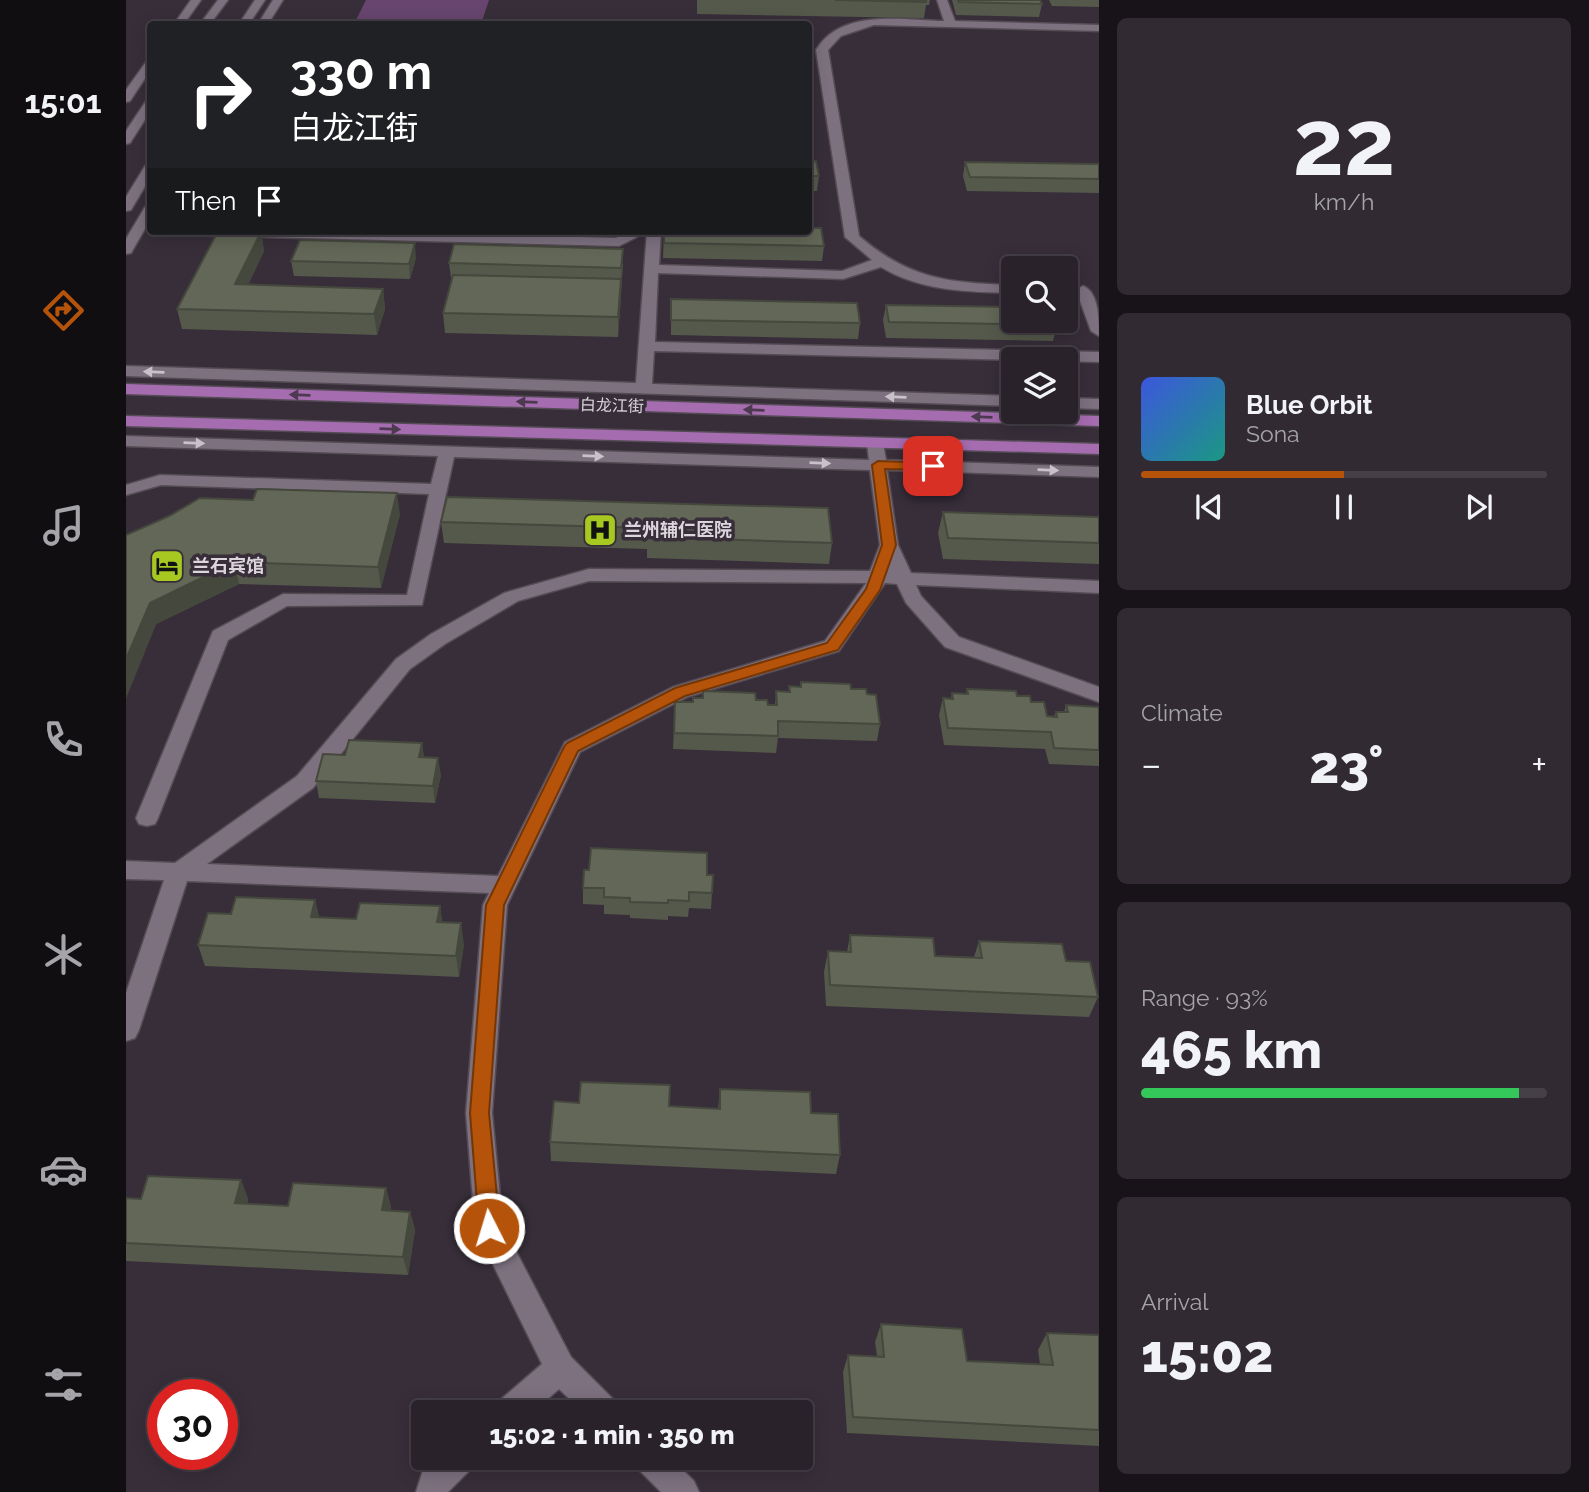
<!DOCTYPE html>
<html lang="en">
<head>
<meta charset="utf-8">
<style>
  :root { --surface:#29222b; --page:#312a33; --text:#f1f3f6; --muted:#a5a4a9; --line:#453f47; --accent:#b45309 }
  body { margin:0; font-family:Raleway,"Noto Sans SC",sans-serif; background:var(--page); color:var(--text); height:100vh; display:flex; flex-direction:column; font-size:26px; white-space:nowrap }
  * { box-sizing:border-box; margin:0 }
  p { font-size:23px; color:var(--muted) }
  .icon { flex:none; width:38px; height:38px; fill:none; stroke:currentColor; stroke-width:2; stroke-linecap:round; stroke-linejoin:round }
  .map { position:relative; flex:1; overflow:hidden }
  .side { display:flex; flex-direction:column; gap:18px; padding:18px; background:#171318; width:490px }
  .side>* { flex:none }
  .top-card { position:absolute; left:21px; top:21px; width:665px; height:214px; border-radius:7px; box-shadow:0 4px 18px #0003,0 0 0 2px var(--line); background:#202124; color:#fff; overflow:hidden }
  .buttons { position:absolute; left:875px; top:256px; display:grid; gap:14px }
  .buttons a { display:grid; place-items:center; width:77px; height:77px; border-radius:7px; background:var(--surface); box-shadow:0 4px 18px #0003,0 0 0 2px var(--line); font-size:35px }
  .speed { position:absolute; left:21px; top:1379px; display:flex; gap:14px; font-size:35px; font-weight:700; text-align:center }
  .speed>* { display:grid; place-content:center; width:91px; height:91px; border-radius:50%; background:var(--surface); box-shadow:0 4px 18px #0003,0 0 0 2px var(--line); line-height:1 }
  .speed .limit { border:10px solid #d22; background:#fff; color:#111 }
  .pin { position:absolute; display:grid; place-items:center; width:60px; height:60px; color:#fff; margin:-30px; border-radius:14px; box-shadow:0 4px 10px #0006 }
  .me { position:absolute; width:77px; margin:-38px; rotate:355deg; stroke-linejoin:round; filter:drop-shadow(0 0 5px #0008) }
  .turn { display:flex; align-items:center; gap:24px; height:147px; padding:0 28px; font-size:32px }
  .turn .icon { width:91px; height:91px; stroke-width:2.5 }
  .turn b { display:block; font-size:49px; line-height:60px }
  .then { display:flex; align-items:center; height:66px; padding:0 28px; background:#0003; gap:14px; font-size:26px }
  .big { font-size:52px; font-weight:800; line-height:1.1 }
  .side .widget { flex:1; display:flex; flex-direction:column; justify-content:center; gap:10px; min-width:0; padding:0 24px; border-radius:10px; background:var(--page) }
  .side .dial { align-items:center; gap:0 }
  .dial b { font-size:91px; line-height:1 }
  .song { display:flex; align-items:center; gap:21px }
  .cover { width:84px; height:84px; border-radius:10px; background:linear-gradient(135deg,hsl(230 70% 55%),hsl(170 70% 35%)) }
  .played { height:7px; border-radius:4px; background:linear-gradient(90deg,var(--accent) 50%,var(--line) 50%) }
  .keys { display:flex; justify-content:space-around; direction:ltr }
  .heat { display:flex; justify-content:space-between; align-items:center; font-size:38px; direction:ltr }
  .charge { height:10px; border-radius:5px; background:linear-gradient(90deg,#34c759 93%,var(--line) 0) }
  .trip { position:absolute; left:285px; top:1400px; width:402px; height:70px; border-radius:7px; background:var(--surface); box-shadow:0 4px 18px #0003,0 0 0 2px var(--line); font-weight:800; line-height:70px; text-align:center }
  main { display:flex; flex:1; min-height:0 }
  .tab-bar { display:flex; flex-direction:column; width:126px; justify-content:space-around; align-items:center; background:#100e11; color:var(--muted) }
  .tab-bar .icon { width:49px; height:49px }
  .tab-bar .on { color:var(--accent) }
  .tab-bar b { font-size:32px; color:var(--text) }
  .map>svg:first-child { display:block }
</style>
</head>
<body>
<main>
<nav class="tab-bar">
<b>15:01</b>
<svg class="icon on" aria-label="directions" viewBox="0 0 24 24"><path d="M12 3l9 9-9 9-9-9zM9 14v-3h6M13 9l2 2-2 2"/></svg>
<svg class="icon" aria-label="music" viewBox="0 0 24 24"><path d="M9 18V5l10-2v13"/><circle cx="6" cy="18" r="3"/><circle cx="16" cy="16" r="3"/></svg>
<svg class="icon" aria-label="phone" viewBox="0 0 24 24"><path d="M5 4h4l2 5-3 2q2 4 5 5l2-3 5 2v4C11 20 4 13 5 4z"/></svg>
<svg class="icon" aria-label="climate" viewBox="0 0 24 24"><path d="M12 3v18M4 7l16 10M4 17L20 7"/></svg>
<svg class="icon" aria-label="car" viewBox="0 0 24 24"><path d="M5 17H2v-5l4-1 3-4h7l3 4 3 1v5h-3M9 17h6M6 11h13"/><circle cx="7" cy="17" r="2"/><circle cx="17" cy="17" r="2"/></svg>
<svg class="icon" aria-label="filters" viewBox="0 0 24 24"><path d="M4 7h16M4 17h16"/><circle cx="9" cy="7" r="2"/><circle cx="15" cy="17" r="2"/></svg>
</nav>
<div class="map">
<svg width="973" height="1492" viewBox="0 0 973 1492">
  <rect width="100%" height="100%" fill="#372e39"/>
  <path fill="#67456e" d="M240,0H363L355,24H228Z"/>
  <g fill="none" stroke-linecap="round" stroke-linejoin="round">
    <g stroke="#544b55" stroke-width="3">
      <path id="minor" d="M65,0H75L58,24H48Z
        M92,0H102L84,24H74Z
        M129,0H139L123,24H113Z
        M147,0H157L142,24H132Z
        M811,0H821L829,21L973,25V31L748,25L715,36L702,50L733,236C783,279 823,283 887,285V293C842,292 794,291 755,267L717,279L532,273L529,342L973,352V362L528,351L526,384L887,396V406L0,376V366L510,383L521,231H535L533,265L716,271L746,260L719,237L690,50C715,8 777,20 818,21Z
        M24,61V71L4,101L0,102V90L20,62Z
        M20,101H24V112L4,143L0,144V131Z
        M24,165V178L5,210L0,211V197L19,166Z
        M24,206V220L5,253L0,254V239L19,207Z
        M51,231H221L490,238L500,231H514L511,237L493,246L58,235Z
        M957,286C973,292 973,320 973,336L965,331L950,290Z
        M940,398L973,399V409L940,408Z
        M0,436L743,460L741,443L749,438L757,443L760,460L973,467V477L761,470L772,545L785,573L973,581V593L790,585L795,596L833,637L973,687V702L819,647L780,603L771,584L759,583L713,651L561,697L454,752L381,905L366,1113L377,1226L445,1357L489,1401L493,1412H457L433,1389L407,1412H369L373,1401L416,1364L349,1228L340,1113L357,905L363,893L61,881L13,1030L9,1038L0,1041V993L38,880L0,879V861L49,863L171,776L270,659L305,634L378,593L463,569L744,571L754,545L744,470L328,457L296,605L161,606L102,640L32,818L29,824L21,826L13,824L10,818L87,631L157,594L281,595L303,494L35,485L0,495V485L34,475L305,484L312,456L0,446ZM463,581L740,583L699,641L547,687L439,742L372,876L81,864L187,788L284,669L319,644L392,601Z
        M311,1458H350L345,1469L322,1492H290L297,1470Z
        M507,1458H545L568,1481L573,1492H535L512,1469Z"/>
    </g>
    <g stroke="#544b55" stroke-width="3">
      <path id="major" d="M0,384L973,416V426L0,394Z
        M0,416L973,444V454L0,426Z"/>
    </g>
    <use href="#minor" fill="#7d717f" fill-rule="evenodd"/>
    <use href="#major" fill="#a56cb0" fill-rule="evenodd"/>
  </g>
  <path fill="#54594b" d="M571,0H804L803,5H800L798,18L571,14Z
    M826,0H914L916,4L913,17L830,15Z
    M923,0H973V7L926,6Z
    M682,161L693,176L691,191H682Z
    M839,162L973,164V193L841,191L837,176Z
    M538,231L698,246L696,261L537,258Z
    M135,232L138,251L122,285L257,289L259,309L251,335L56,329L51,309Z
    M290,258L284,279L168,276L165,261Z
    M323,263L497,264L492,337L319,333L317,313L326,278H325Z
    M545,299L734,323L732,339L545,335Z
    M760,305L931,325L927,341L760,338L757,320Z
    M321,497L706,543L703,564L521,558V549L318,543L315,522Z
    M817,512L973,517V564L817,559L812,533Z
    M274,514L255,588L113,584L30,624L0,698V535Z
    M675,682L725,689L741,694L754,724L751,741L652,738L650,753L547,749L549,702H567L630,700L642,705H649L650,691L663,692V686L674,687Z
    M841,689L891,696L905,702L921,716H928L930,712H938L940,705L973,707V766L923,764L919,749L818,745L813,715L817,698L825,699L826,693L840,694Z
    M296,743L298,758L315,775L309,803L193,798L190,781L219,755Z
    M581,875L586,893L585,909L563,908L562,917L542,916V920L504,918V915L478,914V905L457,904V888Z
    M189,900L193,917L230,919L314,906L316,922L338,944L333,977L79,966L72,945L105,914Z
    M724,935L809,956L848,957L853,941L940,961L972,997L963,1017L700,1006L698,972L702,951L721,952Z
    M594,1089L685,1113L714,1155L710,1174L425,1161L424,1142L543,1106L592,1109Z
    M115,1180L122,1199L121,1204L162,1206L260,1188L265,1207L264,1211L284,1212L289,1230L282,1275L0,1261V1198L15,1199Z
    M755,1324L841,1361L914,1364L912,1350L921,1333L973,1335V1446L721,1433L717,1372L722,1355L751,1356L749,1342Z"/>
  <path fill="#45483d" d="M135,232L138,251L113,304L109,284Z
    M289,243L290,258L284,279L283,264Z
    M497,249L495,299L492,337V317Z
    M257,289L259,309L251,335L248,314Z
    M271,493L274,514L255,588L252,567Z
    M108,562L113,584L30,624L0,698V659L24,603Z
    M296,743L298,759L293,757Z
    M312,758L315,775L309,803L307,786Z
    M189,900L194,921L185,917Z
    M314,906L317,927L311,922Z
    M335,923L338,944L333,977L330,956Z
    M115,1180L122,1199L116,1222L109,1203Z
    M260,1188L265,1207L261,1229L256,1210Z
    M284,1212L289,1230L282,1275L277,1257Z"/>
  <path fill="#626757" stroke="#45483d" stroke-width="2" d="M709,0H800V2Z
    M832,0H914L916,4L833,2Z
    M682,161H690L693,176H682Z
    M839,162L973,164V179L844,177Z
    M682,228H695L698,246L538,243V231H682Z
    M92,231L135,232L109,284L257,289L248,314L51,309Z
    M174,240L289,243L283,264L165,261Z
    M328,244L497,249L495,268L323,263Z
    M327,275L495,279L492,317L317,313Z
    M545,299L731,303L734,323L545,320Z
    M760,305L887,307V320H929L931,325L763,322Z
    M131,489L271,493L252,567L108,562L24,603L0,659V535L43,516L74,498L127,500Z
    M321,497L702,508L706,543L522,537V528L315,522Z
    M817,512L973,517V543L822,538Z
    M675,682L724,684L725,689H740L741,694L750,695L754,724L652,721V736L548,733L549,702H567V698H577V691L629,693L630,700H641L642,705H651L650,691L664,692L663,686L675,687Z
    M841,689L890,691L891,696H904L905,702H918L921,716L931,717L930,712H942L940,705L973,707V750L928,748L925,732L822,728L817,698L827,699L826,693L842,694Z
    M223,740L296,743L293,757L312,758L307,786L190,781L197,754L219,755Z
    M465,848L581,853V875H587L586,893L563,892V901L542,900V903L504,902V898L478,897V888H457L458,870H463Z
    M110,897L189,900L185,917L230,919L234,903L314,906L311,922L335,923L330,956L72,945L82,913L105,914Z
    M724,935L807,938L809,956L856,958L853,941L936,944L940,961L964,962L972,997L704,985L702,951L725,952Z
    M455,1082L544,1085L543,1106L594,1109V1089L684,1092L685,1113L712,1114L714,1155L424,1142L428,1101L453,1103Z
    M22,1176L115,1180L109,1203L162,1206L167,1183L260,1188L256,1210L284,1212L277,1257L0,1243V1198L15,1199Z
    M755,1324L836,1329L841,1361L927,1365L921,1333L973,1335V1430L727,1417L722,1355L758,1357Z"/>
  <defs><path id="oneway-solid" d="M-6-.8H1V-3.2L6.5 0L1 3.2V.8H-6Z" transform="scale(1.75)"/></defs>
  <g fill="#c8c1c9">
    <use href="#oneway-solid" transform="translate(28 372) rotate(-178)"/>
    <use href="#oneway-solid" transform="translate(770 397) rotate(-178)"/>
    <use href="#oneway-solid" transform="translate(68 443) rotate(2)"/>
    <use href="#oneway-solid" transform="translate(467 456) rotate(2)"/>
    <use href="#oneway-solid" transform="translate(694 463) rotate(2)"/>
    <use href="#oneway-solid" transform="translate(922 470) rotate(2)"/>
  </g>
  <g fill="#4d3a51">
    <use href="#oneway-solid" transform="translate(174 395) rotate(-178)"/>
    <use href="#oneway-solid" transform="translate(401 402) rotate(-178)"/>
    <use href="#oneway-solid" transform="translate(628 410) rotate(-178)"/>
    <use href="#oneway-solid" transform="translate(856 417) rotate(-178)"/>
    <use href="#oneway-solid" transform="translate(264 429) rotate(2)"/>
  </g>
  <path fill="#b45309" stroke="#753606" stroke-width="2" d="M752,461L807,463L814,466L807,470L759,469L770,545L754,590L712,650L559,696L452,751L378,905L363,1113L374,1228L371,1235L363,1238L356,1235L353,1228L344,1113L360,905L438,747L441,743L549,688L701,643L740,589L756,545L746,465Z"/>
  <defs>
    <g id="hospital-square" transform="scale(1.75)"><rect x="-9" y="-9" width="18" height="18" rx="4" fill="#a6c821" stroke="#372e39"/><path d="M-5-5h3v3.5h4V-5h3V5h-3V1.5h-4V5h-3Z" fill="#111"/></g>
    <g id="hotel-square" transform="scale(1.75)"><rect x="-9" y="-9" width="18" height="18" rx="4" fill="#a6c821" stroke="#372e39"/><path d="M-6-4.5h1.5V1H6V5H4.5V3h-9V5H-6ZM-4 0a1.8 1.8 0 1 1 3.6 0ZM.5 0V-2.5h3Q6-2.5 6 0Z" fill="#111"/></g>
  </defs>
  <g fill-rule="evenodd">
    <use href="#hospital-square" x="474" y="530"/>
    <use href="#hotel-square" x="41" y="566"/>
  </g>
  <g text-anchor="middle" stroke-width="7" stroke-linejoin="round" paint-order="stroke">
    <g font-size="16" fill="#dbd5dc" stroke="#372e39">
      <text transform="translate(486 405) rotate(2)" y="6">白龙江街</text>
    </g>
    <g font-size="18" font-weight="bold" fill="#dbd5dc" stroke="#372e39" text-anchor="start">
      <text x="498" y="536">兰州辅仁医院</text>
      <text x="66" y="572">兰石宾馆</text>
    </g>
  </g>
</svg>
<div class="buttons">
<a><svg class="icon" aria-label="search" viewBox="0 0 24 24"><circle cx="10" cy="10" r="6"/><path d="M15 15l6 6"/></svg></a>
<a><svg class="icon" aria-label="layers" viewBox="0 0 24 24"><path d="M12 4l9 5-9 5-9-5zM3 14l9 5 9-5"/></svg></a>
</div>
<div class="speed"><div class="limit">30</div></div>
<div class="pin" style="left:807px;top:466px;background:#d93025"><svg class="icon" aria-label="arrive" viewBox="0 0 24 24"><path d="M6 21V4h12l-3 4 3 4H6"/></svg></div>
<svg class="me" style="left:363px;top:1228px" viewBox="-20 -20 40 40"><circle r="17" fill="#b45309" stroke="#fff" stroke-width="3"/><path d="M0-11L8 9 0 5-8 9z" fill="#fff"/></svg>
<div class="trip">15:02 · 1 min · 350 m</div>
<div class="top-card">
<div class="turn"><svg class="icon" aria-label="right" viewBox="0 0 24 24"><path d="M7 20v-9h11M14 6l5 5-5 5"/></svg><div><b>330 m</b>白龙江街</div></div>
<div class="then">Then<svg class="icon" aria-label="arrive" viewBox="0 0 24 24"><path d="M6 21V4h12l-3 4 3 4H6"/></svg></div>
</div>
</div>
<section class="side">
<div class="widget dial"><b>22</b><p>km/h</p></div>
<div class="widget">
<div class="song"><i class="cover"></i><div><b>Blue Orbit</b><p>Sona</p></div></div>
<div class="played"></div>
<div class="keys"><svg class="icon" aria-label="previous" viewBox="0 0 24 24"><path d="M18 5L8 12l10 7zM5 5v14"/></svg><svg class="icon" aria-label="pause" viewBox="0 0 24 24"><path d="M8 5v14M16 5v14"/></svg><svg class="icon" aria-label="next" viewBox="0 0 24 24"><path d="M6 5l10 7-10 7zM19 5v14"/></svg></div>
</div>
<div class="widget"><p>Climate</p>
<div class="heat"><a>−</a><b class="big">23°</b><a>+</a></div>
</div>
<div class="widget"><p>Range · 93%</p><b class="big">465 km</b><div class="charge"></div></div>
<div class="widget"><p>Arrival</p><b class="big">15:02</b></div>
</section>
</main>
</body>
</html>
